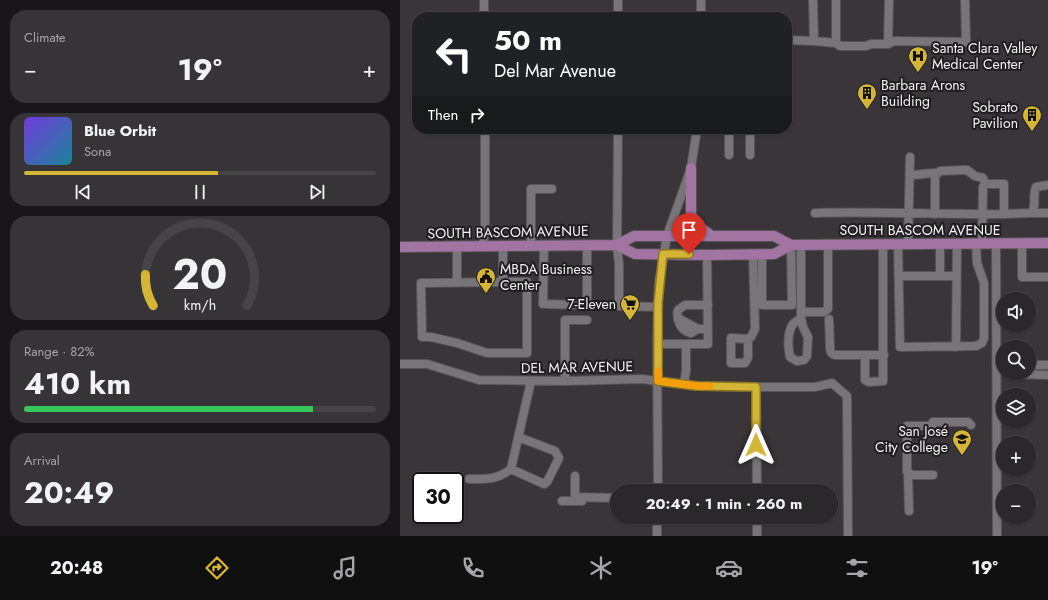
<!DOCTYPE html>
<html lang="en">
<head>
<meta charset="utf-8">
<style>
  :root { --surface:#2b282b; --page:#373437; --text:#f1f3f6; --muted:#a6a6a9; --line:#474447; --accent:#d5b535 }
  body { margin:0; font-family:Jost,sans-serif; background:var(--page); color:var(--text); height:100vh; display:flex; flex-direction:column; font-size:15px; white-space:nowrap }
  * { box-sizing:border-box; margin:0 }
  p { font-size:13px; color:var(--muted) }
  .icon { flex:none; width:22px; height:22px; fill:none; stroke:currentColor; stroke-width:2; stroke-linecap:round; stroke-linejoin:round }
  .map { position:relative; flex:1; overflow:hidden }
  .drawer { display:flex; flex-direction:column; gap:10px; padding:10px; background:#181618; width:400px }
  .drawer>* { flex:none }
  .hud { position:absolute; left:12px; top:12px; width:380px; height:122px; border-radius:16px; box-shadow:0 1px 3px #0004,0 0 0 1px var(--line); background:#202124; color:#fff; overflow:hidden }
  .tools { position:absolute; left:596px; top:292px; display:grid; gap:8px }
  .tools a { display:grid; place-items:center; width:40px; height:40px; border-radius:50%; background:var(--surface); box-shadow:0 1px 3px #0004,0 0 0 1px var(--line); font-size:20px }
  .speed { position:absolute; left:12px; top:472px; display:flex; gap:8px; font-size:20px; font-weight:700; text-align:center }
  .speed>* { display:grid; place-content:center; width:52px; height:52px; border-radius:50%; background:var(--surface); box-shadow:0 1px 3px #0004,0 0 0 1px var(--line); line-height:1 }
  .speed .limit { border:2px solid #111; border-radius:6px; background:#fff; color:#111 }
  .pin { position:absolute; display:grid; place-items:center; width:34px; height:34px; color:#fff; margin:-41px -17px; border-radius:50% 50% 50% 0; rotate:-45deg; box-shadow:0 0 4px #0007 }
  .pin .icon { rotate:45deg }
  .me { position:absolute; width:44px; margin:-22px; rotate:0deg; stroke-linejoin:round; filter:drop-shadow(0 0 3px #0008) }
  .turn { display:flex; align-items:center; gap:14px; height:84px; padding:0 16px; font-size:18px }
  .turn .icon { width:52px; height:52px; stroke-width:2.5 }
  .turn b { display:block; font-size:28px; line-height:34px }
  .then { display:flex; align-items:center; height:38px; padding:0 16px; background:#0003; gap:8px; font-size:15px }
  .big { font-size:30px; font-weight:700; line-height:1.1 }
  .drawer .widget { flex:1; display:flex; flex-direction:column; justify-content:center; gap:6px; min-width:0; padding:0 14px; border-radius:16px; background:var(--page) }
  .drawer .dial { align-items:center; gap:0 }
  .dial svg { height:104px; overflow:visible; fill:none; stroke:var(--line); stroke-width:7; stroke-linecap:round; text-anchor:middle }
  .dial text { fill:var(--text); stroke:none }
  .song { display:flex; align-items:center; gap:12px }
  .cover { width:48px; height:48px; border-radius:6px; background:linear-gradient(135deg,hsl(260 70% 55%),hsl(190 70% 35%)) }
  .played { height:4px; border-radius:2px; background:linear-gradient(90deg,var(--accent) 55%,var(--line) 55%) }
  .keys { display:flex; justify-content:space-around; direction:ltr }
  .heat { display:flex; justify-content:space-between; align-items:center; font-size:22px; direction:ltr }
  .charge { height:6px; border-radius:3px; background:linear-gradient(90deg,#34c759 82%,var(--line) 0) }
  .trip { position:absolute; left:210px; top:484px; width:228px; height:40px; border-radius:20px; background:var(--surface); box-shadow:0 1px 3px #0004,0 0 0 1px var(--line); font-weight:700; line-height:40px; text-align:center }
  .menu { display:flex; height:64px; justify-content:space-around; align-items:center; background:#111011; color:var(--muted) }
  .menu .icon { width:28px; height:28px }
  .menu .active { color:var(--accent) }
  .menu b { font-size:18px; color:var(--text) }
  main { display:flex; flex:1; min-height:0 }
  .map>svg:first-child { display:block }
</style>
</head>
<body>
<main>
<section class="drawer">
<div class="widget"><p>Climate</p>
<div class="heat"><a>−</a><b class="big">19°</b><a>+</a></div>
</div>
<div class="widget">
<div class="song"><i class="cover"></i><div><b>Blue Orbit</b><p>Sona</p></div></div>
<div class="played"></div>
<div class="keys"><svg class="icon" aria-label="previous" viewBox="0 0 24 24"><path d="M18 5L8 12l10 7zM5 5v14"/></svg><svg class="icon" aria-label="pause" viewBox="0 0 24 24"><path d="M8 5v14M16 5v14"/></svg><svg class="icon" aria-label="next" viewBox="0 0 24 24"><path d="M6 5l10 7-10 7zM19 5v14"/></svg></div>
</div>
<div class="widget dial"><svg viewBox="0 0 100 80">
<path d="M14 69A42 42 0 1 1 86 69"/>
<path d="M14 69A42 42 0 0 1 8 45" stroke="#d5b535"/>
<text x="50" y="56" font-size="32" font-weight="700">20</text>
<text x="50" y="72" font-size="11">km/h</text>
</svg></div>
<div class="widget"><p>Range · 82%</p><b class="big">410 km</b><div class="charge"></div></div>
<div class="widget"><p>Arrival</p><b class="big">20:49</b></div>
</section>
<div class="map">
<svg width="648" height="536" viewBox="0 0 648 536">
  <rect width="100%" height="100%" fill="#393539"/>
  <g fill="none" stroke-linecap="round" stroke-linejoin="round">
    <g stroke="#575357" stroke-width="10">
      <path id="minor" d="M84,0V17
        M218,0V17
        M301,0V17
        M413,0L414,41
        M387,40L414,41L436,43L440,46H466L471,44H488L494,41L566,42L565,0
        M436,43V0
        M488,44L489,0
        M218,129L217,245L219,265V306L258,307
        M329,129V155
        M350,129V155
        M510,175C519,175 527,173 536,173
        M415,213C478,211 541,215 604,214V184H585L583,187L582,243
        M632,213H648
        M535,214V176L540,171L563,170H567L575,176L583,178L585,184
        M604,214L632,213C637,203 632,196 636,187L648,185
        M596,243L597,536
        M622,243V277H648
        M498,244L500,347L576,346L582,343L584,338V283L577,263L576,243
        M508,244L510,157
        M540,244V276
        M401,245V318L403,327L408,337L407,356L404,360L397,361L390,357C388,347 387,333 393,324C395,322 399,320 401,318
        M57,246V283
        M83,246L85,225V129
        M103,246V282H127V353H87L57,343L31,337H22L21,283L103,282
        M131,246V189H152
        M144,246L143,304L187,305V245
        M362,254V305H392L391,245
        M499,276H556
        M401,312H423L428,309V245
        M278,318L298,329H303
        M429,319L430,348C430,352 431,354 435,355H484
        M298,329L291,333C280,331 276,319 278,310L285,305H308
        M348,339L331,338V363H345L348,358V339L351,337L355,329L353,254
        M257,344H308L307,255
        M556,347L557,244
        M465,355V380L469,382L483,381V244
        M0,364H27L79,380L165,381L242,379L297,386L356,387H415L432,383L447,396L448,536
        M629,365H648
        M608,373L612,374L648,375
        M165,381V320H187
        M284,384L286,371V344
        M356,387L357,491
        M111,469L144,484L147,482L159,458L155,451L118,437
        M508,473L509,511
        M533,475H512L507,472V426H532L533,422H568L571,425
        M175,476V495L176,497L217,498
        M69,479C86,479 97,480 111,469L131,381
        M258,491L257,340L259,282L267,236L291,168L297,129
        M162,501H182
        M257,517V536
        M357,517V536"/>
    </g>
    <g stroke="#575357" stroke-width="12">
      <path id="major" d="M291,168V214L294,223L312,236
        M217,245L234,236H374L391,245L648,243
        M0,247L217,245L235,254L307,255L374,254L391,245"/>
    </g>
    <use href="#minor" stroke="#797479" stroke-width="8"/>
    <use href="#major" stroke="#a174a2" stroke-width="10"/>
  </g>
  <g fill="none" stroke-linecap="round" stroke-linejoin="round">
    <g stroke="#8a7622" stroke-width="10">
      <path id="route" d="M289,254H263L258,303V381L297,386L356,387V445"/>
    </g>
    <use href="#route" stroke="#d5b535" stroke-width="7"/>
    <path stroke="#f59e0b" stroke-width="7" d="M258,371V381L297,386H310"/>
  </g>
  <defs>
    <g id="hospital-pin" transform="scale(1)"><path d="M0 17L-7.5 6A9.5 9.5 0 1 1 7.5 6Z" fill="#d5b535" stroke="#1f1d1f"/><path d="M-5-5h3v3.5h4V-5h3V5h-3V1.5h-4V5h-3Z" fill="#111"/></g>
    <g id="building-pin" transform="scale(1)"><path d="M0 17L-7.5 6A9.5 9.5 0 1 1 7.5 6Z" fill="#d5b535" stroke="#1f1d1f"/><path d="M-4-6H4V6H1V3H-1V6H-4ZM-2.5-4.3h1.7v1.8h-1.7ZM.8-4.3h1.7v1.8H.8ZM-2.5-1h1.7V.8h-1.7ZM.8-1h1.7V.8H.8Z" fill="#111"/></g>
    <g id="civic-pin" transform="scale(1)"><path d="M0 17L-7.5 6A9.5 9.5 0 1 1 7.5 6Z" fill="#d5b535" stroke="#1f1d1f"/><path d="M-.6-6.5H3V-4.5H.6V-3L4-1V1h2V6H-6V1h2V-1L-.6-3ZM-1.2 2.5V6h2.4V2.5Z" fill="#111"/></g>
    <g id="supermarket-pin" transform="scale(1)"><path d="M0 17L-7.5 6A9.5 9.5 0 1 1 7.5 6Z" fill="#d5b535" stroke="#1f1d1f"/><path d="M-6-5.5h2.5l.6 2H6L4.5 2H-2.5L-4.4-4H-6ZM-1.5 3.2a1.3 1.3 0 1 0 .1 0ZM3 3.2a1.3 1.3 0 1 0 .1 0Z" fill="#111"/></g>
    <g id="university-pin" transform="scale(1)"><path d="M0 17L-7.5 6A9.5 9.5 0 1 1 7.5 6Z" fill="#d5b535" stroke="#1f1d1f"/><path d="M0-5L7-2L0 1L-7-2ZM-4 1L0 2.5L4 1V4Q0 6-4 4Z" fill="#111"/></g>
  </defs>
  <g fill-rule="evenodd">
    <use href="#hospital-pin" x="518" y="56"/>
    <use href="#building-pin" x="467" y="93"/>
    <use href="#building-pin" x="632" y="115"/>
    <use href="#civic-pin" x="86" y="277"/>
    <use href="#supermarket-pin" x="230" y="304"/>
    <use href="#university-pin" x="562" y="439"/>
  </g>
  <g text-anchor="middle" stroke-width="4" stroke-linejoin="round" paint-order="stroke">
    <g font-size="14" fill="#f4f1f4" stroke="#1f1d1f" text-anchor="start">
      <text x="532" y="53">Santa Clara Valley<tspan x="532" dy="16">Medical Center</tspan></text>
      <text x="481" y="90">Barbara Arons<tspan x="481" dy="16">Building</tspan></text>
      <text x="618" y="112" text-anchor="end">Sobrato<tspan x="618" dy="16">Pavilion</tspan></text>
      <text x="100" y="274">MBDA Business<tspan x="100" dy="16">Center</tspan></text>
      <text x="216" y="309" text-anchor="end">7-Eleven</text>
      <text x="548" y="436" text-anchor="end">San José<tspan x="548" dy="16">City College</tspan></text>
    </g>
    <g font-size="14" fill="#f4f1f4" stroke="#1f1d1f">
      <text x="520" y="235">SOUTH BASCOM AVENUE</text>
      <text transform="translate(108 232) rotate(-1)" y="5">SOUTH BASCOM AVENUE</text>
      <text transform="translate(177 367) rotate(-1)" y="5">DEL MAR AVENUE</text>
    </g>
  </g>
</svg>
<div class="tools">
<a><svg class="icon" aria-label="sound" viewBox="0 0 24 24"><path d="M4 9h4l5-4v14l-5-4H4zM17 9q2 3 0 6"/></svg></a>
<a><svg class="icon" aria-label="search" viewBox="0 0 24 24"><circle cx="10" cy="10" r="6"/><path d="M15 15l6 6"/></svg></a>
<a><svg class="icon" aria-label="layers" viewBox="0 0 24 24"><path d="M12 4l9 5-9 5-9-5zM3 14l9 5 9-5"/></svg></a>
<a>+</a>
<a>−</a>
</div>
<div class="speed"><div class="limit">30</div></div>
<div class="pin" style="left:289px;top:254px;background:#d93025"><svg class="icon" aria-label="arrive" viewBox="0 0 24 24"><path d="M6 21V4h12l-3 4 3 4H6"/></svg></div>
<svg class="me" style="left:356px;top:445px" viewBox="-20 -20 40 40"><path d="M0-17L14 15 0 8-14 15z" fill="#d5b535" stroke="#fff" stroke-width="4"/></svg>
<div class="trip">20:49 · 1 min · 260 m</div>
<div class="hud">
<div class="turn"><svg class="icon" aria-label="left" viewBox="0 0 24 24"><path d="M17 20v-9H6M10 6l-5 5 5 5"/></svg><div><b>50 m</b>Del Mar Avenue</div></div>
<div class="then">Then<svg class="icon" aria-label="right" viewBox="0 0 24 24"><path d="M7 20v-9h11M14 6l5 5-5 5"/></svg></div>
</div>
</div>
</main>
<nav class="menu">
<b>20:48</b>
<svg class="icon active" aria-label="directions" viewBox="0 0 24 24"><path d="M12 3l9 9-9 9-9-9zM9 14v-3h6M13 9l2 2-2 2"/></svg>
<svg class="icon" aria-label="music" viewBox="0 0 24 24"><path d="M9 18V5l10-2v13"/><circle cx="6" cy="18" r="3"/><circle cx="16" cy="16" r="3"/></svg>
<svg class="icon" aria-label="phone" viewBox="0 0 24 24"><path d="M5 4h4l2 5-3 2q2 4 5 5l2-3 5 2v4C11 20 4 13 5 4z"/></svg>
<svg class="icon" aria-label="climate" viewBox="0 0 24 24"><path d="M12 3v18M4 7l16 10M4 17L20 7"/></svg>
<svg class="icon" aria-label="car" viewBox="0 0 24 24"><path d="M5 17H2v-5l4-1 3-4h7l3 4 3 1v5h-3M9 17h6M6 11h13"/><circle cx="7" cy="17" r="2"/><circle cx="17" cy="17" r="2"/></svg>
<svg class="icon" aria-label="filters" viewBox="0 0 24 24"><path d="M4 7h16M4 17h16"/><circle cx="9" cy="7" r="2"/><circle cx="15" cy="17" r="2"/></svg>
<b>19°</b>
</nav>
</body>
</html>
